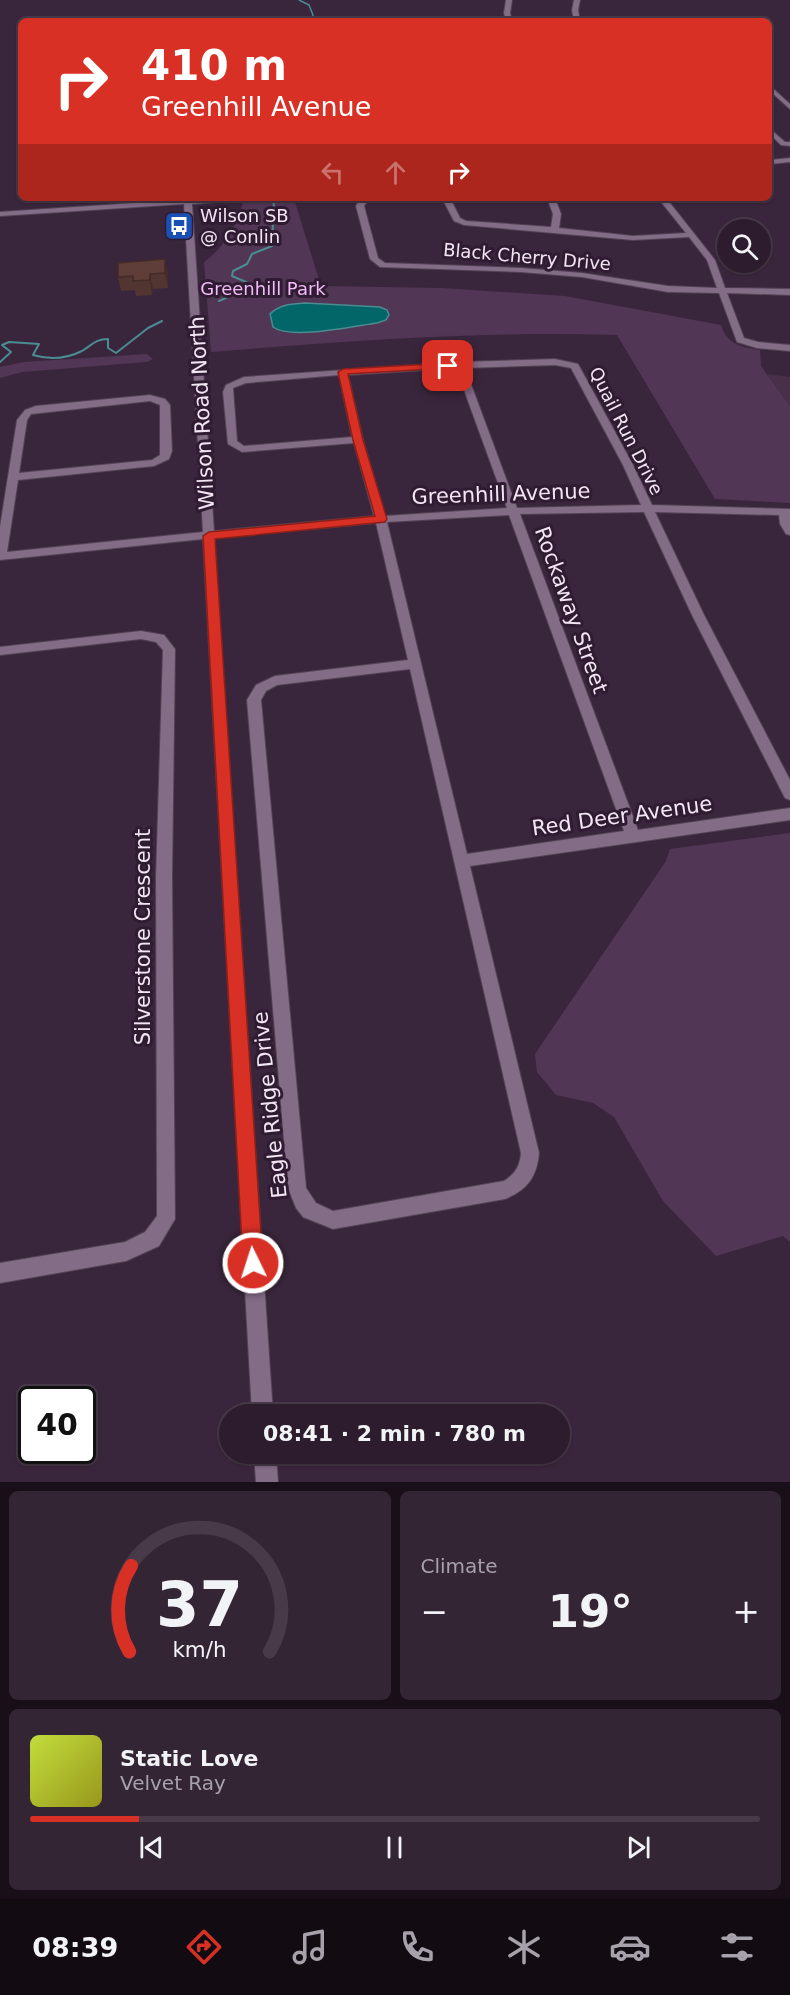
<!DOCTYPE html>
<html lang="en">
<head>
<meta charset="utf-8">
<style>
  :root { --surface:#2c1c2d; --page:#342535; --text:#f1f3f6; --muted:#a6a1aa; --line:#483a49; --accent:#d93025 }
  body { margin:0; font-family:"DejaVu Sans",sans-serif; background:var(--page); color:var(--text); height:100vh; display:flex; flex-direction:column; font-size:22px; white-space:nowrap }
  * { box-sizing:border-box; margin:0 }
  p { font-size:20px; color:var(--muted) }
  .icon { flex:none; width:33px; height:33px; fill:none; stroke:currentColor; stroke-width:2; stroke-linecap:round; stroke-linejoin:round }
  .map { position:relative; height:1482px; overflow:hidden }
  .sheet { display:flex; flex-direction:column; gap:9px; padding:9px; background:#180f19; flex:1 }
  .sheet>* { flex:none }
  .top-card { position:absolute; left:18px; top:18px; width:754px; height:183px; border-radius:9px; box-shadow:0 2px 4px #0004,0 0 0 2px var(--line); background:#d93025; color:#fff; overflow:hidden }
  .fabs { position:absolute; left:717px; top:219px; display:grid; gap:12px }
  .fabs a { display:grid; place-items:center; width:54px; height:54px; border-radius:50%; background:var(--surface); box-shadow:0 2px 4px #0004,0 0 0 2px var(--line); font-size:30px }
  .speed { position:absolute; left:18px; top:1386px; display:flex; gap:12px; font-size:30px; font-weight:700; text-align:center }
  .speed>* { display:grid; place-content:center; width:78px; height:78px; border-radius:50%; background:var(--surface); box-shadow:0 2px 4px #0004,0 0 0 2px var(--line); line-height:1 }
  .speed .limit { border:3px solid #111; border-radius:9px; background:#fff; color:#111 }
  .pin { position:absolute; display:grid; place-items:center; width:51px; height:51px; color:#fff; margin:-26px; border-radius:12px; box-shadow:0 3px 9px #0006 }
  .me { position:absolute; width:66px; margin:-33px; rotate:356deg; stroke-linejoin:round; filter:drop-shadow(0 0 4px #0008) }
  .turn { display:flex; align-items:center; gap:21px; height:126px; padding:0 24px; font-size:27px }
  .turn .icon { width:78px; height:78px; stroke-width:2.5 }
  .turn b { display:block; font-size:42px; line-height:51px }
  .lanes { display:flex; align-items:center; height:57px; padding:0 24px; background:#0003; justify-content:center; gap:30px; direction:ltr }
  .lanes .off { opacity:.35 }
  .big { font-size:45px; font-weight:600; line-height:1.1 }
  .sheet .tile { flex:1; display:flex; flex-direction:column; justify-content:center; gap:9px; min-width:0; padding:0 21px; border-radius:9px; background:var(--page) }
  .sheet .dial { align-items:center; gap:0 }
  .dial svg { height:156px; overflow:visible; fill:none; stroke:var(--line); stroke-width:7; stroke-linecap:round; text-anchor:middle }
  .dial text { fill:var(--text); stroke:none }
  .song { display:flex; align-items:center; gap:18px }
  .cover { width:72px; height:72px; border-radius:9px; background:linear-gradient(135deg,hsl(70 70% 55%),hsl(60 70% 35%)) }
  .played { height:6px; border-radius:3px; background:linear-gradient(90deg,var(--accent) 15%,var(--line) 15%) }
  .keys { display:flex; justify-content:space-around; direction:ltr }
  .heat { display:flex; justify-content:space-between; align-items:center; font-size:33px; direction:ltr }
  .sheet .tiles { flex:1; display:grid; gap:9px; grid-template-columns:1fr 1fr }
  .tile:last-child { grid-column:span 2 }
  .trip { position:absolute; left:219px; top:1404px; width:351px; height:60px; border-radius:30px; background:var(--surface); box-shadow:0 2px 4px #0004,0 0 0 2px var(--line); font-weight:600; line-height:60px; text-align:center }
  .dock { display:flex; height:96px; justify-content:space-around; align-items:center; background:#120b12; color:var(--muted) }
  .dock .icon { width:42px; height:42px }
  .dock .on { color:var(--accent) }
  .dock b { font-size:27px; color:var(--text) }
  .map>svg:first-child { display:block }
</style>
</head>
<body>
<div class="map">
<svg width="790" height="1482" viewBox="0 0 790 1482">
  <rect width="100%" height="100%" fill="#3a263c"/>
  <path fill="#48304a" d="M767,374L790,377V406Z"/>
  <path fill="#523655" d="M294,199L321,286L442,288L565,296L721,325C727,345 742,347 760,350L761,366L790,406V503L715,499L617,335C481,331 346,341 211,352L204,262C225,247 235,227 243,203Z
    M147,354L153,359L147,362L22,372L0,378V367L24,362Z
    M790,833V1242L783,1236L716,1256L663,1201L614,1117L593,1103L556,1095L537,1072L535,1054L666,861L670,849Z"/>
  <path fill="#026568" stroke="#4a8c92" stroke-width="1.5" d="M305,303L380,307L387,310L389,315L386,320L377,323C354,326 291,340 273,327L270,314C280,304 292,304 305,303Z"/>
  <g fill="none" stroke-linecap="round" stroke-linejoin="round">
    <path stroke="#4a8c92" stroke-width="1.5" d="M299,0L309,5L313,15L310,21"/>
    <path stroke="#4a8c92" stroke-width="2" d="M219,301L250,287L246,282L232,276L233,271L247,264L252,254L272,246L274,199
      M0,362L11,352L2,345L9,342L39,344L33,355C50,360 66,359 82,351C92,345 95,339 108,339V348L116,353L148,328L162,321"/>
    <g stroke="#534255" stroke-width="2">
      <path id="minor" d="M506,0H512L510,13L512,21H506L504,13Z
        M574,0H580L578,10L580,21H574L572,10Z
        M770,86L790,104V109L770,91Z
        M770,129L785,142H790V146L781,145L770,134Z
        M790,158V162L770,164V160Z
        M209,198H247L243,200L192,204L214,531L374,516L354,443L242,452L228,444L223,392L226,385L244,377L459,362L555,359L578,364L633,465L652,505L790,509V535L786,534L780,524L779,515L655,512L704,615L790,780V800L785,798L692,615L644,512L520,514L638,830L790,808V820L470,866L539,1153C537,1177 527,1190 505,1199L333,1229L303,1217L296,1208L288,1188L247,700L256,685L275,676L408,660L376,523L214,538L273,1414H252L203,539L0,560V527L17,420L25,410L36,406L150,395L165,399L170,405L172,451L169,459L154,466L18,480L7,552L203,532L184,204L0,216V212ZM555,365L571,368L623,465L641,505L517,508L465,368ZM456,368L507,508L385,516L363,440L348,375ZM339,375L352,437L244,446L237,441L233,388L246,383ZM150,401L160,405V455L152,460L19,473L27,420L31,414ZM509,515L624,831L467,854L387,522ZM410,669L521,1153C520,1166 515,1174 504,1181L333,1211L316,1203L306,1188L261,700L266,691L277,685Z
        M366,198H380L366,203L364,206L378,258L385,263L521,268L582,273L668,286L717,288L707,260L689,237L633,240L464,225L454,221L442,198H450L460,218L466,221L551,227L553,214L547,198H555L561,214L559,228L633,236L686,233L658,198H666L715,260L725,288L790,289V295L727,293L744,338L758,342L790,345V351L757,348L737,342L719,293L668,292L582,277L521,272L380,267L370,259L356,206L360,199Z
        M141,631L164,635L175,649L172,878L175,1219L159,1246L126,1261L0,1283V1263L125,1242L145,1232L157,1216L156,878L163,650L156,642L141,639L0,655V647Z
        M254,1454H276L278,1482H256Z"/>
    </g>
    <use href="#minor" fill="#836c86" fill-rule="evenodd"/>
  </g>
  <path fill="#523531" d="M165,259L168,274V288L153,289L152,295L136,296L135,290L121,291L118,277Z"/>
  <path fill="#422b28" d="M165,259L168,274V288L165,273Z
    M150,274L153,289L152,295L150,280Z"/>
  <path fill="#5f3e39" stroke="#422b28" stroke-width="1.5" d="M165,259V273L150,274V280L133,281V276L118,277V263Z"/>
  <path fill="#d93025" stroke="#8d1f18" stroke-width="1.5" d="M448,363L453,366L451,368L348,374L363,440L387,519L385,522L215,539L263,1263L260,1269L253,1272L246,1269L243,1263L203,536L209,532L375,516L353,440L338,372L343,369Z"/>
  <defs>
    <g id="bus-square" transform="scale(1.5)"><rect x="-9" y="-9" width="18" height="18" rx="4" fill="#1a4fb4" stroke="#301c32"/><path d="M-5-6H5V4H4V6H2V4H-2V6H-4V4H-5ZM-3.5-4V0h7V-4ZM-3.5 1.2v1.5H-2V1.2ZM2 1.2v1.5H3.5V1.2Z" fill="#fff"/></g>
  </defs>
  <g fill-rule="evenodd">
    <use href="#bus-square" x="179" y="226"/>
  </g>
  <g text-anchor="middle" stroke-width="6" stroke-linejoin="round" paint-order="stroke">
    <g font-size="18" fill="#f3e6f4" stroke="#301c32" text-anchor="start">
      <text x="200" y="222">Wilson SB<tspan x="200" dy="21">@ Conlin</tspan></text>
    </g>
    <g font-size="18" fill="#f3e6f4" stroke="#301c32">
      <text transform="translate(527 257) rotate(5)" y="6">Black Cherry Drive</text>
      <text transform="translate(626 431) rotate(63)" y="6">Quail Run Drive</text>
    </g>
    <g font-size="18" fill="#f3bbf9" stroke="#301c32">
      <text x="263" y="295">Greenhill Park</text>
    </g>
    <g font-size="21" fill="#f3e6f4" stroke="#301c32">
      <text transform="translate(202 413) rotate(-93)" y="7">Wilson Road North</text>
      <text transform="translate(501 494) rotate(-2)" y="7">Greenhill Avenue</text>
      <text transform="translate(571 610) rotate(70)" y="7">Rockaway Street</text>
      <text transform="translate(622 816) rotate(-8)" y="7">Red Deer Avenue</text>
      <text transform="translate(143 937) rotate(-90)" y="7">Silverstone Crescent</text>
      <text transform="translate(270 1105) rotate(-96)" y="7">Eagle Ridge Drive</text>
    </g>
  </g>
</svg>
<div class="fabs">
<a><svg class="icon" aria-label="search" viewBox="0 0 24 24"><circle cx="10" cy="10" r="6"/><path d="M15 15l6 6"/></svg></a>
</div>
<div class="speed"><div class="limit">40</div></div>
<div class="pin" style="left:448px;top:366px;background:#d93025"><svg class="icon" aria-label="arrive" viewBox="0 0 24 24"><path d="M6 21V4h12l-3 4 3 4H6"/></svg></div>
<svg class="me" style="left:253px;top:1263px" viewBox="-20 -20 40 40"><circle r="17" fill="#d93025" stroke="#fff" stroke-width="3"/><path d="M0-11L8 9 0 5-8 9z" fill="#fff"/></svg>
<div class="trip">08:41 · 2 min · 780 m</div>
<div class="top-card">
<div class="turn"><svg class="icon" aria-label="right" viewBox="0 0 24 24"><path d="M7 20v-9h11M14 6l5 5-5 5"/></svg><div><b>410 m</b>Greenhill Avenue</div></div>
<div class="lanes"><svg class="icon off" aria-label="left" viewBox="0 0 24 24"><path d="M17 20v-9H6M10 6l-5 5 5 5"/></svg><svg class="icon off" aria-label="ahead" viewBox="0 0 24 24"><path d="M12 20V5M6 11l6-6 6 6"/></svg><svg class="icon" aria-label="right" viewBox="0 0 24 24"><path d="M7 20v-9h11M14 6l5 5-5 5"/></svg></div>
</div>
</div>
<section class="sheet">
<div class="tiles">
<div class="tile dial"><svg viewBox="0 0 100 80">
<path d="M14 69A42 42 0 1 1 86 69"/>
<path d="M14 69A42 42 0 0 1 15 25" stroke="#d93025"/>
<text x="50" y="56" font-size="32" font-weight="700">37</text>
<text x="50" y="72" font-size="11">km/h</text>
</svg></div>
<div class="tile"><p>Climate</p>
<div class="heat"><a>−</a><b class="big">19°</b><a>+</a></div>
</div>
<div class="tile">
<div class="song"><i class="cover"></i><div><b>Static Love</b><p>Velvet Ray</p></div></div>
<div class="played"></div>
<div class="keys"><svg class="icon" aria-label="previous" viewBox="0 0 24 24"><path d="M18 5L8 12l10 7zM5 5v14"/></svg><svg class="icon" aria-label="pause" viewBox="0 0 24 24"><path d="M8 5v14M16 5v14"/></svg><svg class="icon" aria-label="next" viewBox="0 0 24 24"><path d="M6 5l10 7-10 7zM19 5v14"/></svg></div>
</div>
</div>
</section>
<nav class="dock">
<b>08:39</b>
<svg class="icon on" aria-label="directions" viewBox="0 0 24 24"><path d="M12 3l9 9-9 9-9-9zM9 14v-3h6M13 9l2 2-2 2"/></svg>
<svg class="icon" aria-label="music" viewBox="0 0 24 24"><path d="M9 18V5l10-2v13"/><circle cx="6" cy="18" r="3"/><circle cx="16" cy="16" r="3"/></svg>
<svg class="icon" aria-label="phone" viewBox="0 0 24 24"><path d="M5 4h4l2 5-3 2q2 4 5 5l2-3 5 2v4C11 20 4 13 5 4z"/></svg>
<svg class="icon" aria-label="climate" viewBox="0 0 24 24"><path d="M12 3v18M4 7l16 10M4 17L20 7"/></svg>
<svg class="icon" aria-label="car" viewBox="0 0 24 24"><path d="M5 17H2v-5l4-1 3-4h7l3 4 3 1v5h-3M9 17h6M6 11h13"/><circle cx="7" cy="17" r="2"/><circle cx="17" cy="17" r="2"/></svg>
<svg class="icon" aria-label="filters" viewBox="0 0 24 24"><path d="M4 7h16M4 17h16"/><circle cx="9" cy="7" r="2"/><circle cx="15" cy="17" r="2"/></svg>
</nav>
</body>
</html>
